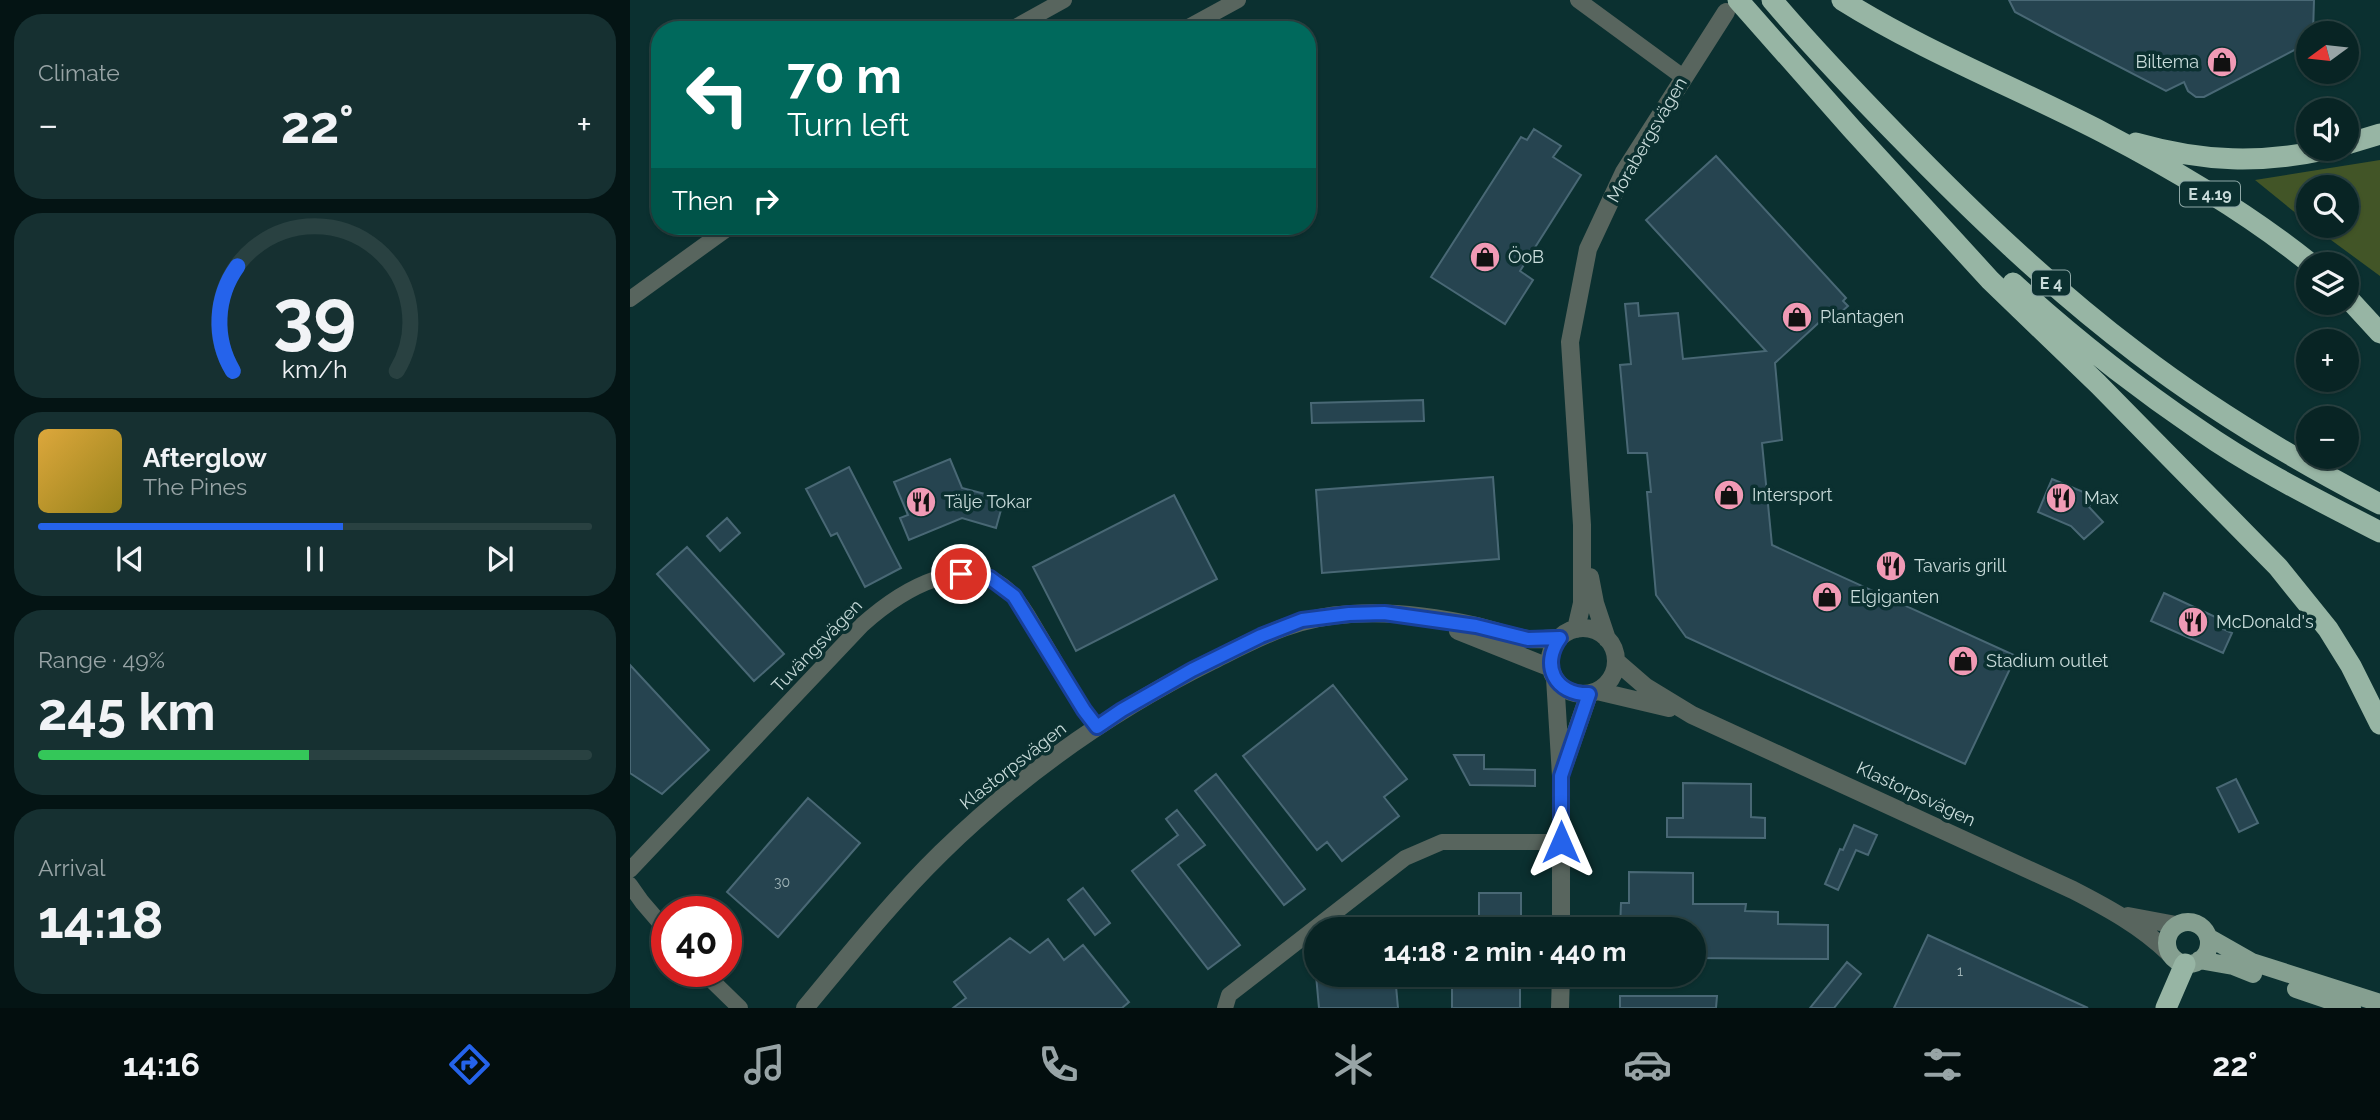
<!DOCTYPE html>
<html lang="en">
<head>
<meta charset="utf-8">
<style>
  :root { --surface:#082424; --page:#163031; --text:#f1f3f6; --muted:#98a4a6; --line:#294141; --accent:#2563eb }
  body { margin:0; font-family:Raleway,sans-serif; background:var(--page); color:var(--text); height:100vh; display:flex; flex-direction:column; font-size:26px; white-space:nowrap }
  * { box-sizing:border-box; margin:0 }
  p { font-size:23px; color:var(--muted) }
  .icon { flex:none; width:38px; height:38px; fill:none; stroke:currentColor; stroke-width:2; stroke-linecap:round; stroke-linejoin:round }
  .map { position:relative; flex:1; overflow:hidden }
  .details { display:flex; flex-direction:column; gap:14px; padding:14px; background:#041414; width:630px }
  .details>* { flex:none }
  .top-card { position:absolute; left:21px; top:21px; width:665px; height:214px; border-radius:28px; box-shadow:0 2px 5px #0004,0 0 0 2px var(--line); background:#00695c; color:#fff; overflow:hidden }
  .needle { width:46px; rotate:255deg }
  .fabs { position:absolute; left:1666px; top:21px; display:grid; gap:14px }
  .fabs a { display:grid; place-items:center; width:63px; height:63px; border-radius:50%; background:var(--surface); box-shadow:0 2px 5px #0004,0 0 0 2px var(--line); font-size:35px }
  .speed { position:absolute; left:21px; top:896px; display:flex; gap:14px; font-size:35px; font-weight:700; text-align:center }
  .speed>* { display:grid; place-content:center; width:91px; height:91px; border-radius:50%; background:var(--surface); box-shadow:0 2px 5px #0004,0 0 0 2px var(--line); line-height:1 }
  .speed .limit { border:10px solid #d22; background:#fff; color:#111 }
  .pin { position:absolute; display:grid; place-items:center; width:60px; height:60px; color:#fff; margin:-30px; border:4px solid #fff; border-radius:50%; box-shadow:0 2px 7px #0007 }
  .me { position:absolute; width:77px; margin:-38px; rotate:0deg; stroke-linejoin:round; filter:drop-shadow(0 0 5px #0008) }
  .turn { display:flex; align-items:center; gap:24px; height:147px; padding:0 21px; font-size:32px }
  .turn .icon { width:91px; height:91px; stroke-width:2.5 }
  .turn b { display:block; font-size:49px; line-height:60px }
  .then { display:flex; align-items:center; height:66px; padding:0 21px; background:#0003; gap:14px; font-size:26px }
  .big { font-size:52px; font-weight:700; line-height:1.1 }
  .details .card { flex:1; display:flex; flex-direction:column; justify-content:center; gap:10px; min-width:0; padding:0 24px; border-radius:28px; background:var(--page) }
  .details .dial { align-items:center; gap:0 }
  .dial svg { height:182px; overflow:visible; fill:none; stroke:var(--line); stroke-width:7; stroke-linecap:round; text-anchor:middle }
  .dial text { fill:var(--text); stroke:none }
  .song { display:flex; align-items:center; gap:21px }
  .cover { width:84px; height:84px; border-radius:10px; background:linear-gradient(135deg,hsl(40 70% 55%),hsl(50 70% 35%)) }
  .played { height:7px; border-radius:4px; background:linear-gradient(90deg,var(--accent) 55%,var(--line) 55%) }
  .keys { display:flex; justify-content:space-around; direction:ltr }
  .heat { display:flex; justify-content:space-between; align-items:center; font-size:38px; direction:ltr }
  .charge { height:10px; border-radius:5px; background:linear-gradient(90deg,#34c759 49%,var(--line) 0) }
  .trip { position:absolute; left:674px; top:917px; width:402px; height:70px; border-radius:35px; background:var(--surface); box-shadow:0 2px 5px #0004,0 0 0 2px var(--line); font-weight:700; line-height:70px; text-align:center }
  .tab-bar { display:flex; height:112px; justify-content:space-around; align-items:center; background:#030e0e; color:var(--muted) }
  .tab-bar .icon { width:49px; height:49px }
  .tab-bar .on { color:var(--accent) }
  .tab-bar b { font-size:32px; color:var(--text) }
  main { display:flex; flex:1; min-height:0 }
  .map>svg:first-child { display:block }
</style>
</head>
<body>
<main>
<section class="details">
<div class="card"><p>Climate</p>
<div class="heat"><a>−</a><b class="big">22°</b><a>+</a></div>
</div>
<div class="card dial"><svg viewBox="0 0 100 80">
<path d="M14 69A42 42 0 1 1 86 69"/>
<path d="M14 69A42 42 0 0 1 16 23" stroke="#2563eb"/>
<text x="50" y="56" font-size="32" font-weight="700">39</text>
<text x="50" y="72" font-size="11">km/h</text>
</svg></div>
<div class="card">
<div class="song"><i class="cover"></i><div><b>Afterglow</b><p>The Pines</p></div></div>
<div class="played"></div>
<div class="keys"><svg class="icon" aria-label="previous" viewBox="0 0 24 24"><path d="M18 5L8 12l10 7zM5 5v14"/></svg><svg class="icon" aria-label="pause" viewBox="0 0 24 24"><path d="M8 5v14M16 5v14"/></svg><svg class="icon" aria-label="next" viewBox="0 0 24 24"><path d="M6 5l10 7-10 7zM19 5v14"/></svg></div>
</div>
<div class="card"><p>Range · 49%</p><b class="big">245 km</b><div class="charge"></div></div>
<div class="card"><p>Arrival</p><b class="big">14:18</b></div>
</section>
<div class="map">
<svg width="1750" height="1008" viewBox="0 0 1750 1008">
  <rect width="100%" height="100%" fill="#0b3030"/>
  <path fill="#425527" d="M1750,160V276L1682,226H1717V187H1678V223L1625,180Z"/>
  <path fill="#264450" stroke="#496875" stroke-width="2" d="M1379,0H1684L1683,33H1678V43L1574,97H1566L1558,91L1554,82L1536,91L1428,35L1385,12Z
    M904,129L931,146L923,157L951,175L890,271L903,280L875,324L801,277L891,137L897,140Z
    M1086,156L1216,298L1213,301L1218,306L1200,322L1195,317L1145,363L1152,440L1132,443L1142,545L1386,656L1335,764L1056,637L1026,595L1017,492H1021L1017,453H998L990,365L1001,364L995,304L1008,303L1009,316L1048,313L1053,359L1136,351L1016,220Z
    M793,400L794,421L682,423L681,403Z
    M320,459L332,488L374,499L366,528L332,518L279,540L270,518L278,515L264,482Z
    M219,467L271,568L235,587L207,533L201,536L176,489Z
    M863,477L869,559L692,573L686,490Z
    M1422,479L1463,496L1459,507L1473,522L1454,539L1441,526L1408,512Z
    M544,495L587,579L446,651L403,567Z
    M97,518L110,533L90,551L77,536Z
    M57,547L154,654L124,681L27,574Z
    M1534,593L1594,621L1591,628L1602,633L1593,653L1521,621Z
    M0,665L79,750L32,794L0,773Z
    M703,685L777,779L754,797L769,816L712,861L697,842L687,850L613,756Z
    M824,755H854V769L905,770V786L840,785Z
    M586,774L675,889L654,905L565,791Z
    M1606,779L1628,823L1609,832L1587,788Z
    M1053,783L1121,784V817L1135,818V838L1037,837V818H1053Z
    M178,798L230,843L148,937L97,892Z
    M547,810L575,845L548,865L610,945L578,969L502,871L548,835L536,819Z
    M1224,825L1247,835L1238,855L1226,850L1208,890L1195,884L1210,849L1213,850Z
    M999,872L1063,873V904H1116L1115,911L1148,912V924L1198,925V959L1064,958V929H990L991,903H999Z
    M453,888L480,923L465,935L438,900Z
    M849,893H891V929H849Z
    M1298,935L1458,1008H1264Z
    M380,938L400,953L418,939L434,960L453,945L499,1002L492,1008H323L336,998L324,982Z
    M1217,962L1231,974L1204,1008H1180Z
    M686,975H765L768,1008H689Z
    M822,975H890V1008H822Z
    M990,996H1087L1086,1008H990Z"/>
  <g fill="none" stroke-linecap="round" stroke-linejoin="round">
    <path stroke="#58655e" stroke-width="16" d="M948,0L1053,77
      M380,30L434,0
      M553,30L608,0
      M0,299L101,226
      M0,870L232,625C270,591 338,547 383,595C394,607 402,623 410,636C425,661 439,686 454,710L467,727
      M0,885L12,902L37,931
      M72,971L110,1008
      M595,1008L599,995L775,858L812,842H931"/>
    <path stroke="#58655e" stroke-width="18" d="M960,577L965,603L977,639
      M920 661a33 33 0 1 1 66 0a33 33 0 1 1-66 0Z
      M946,629L952,603V525L940,342L958,249L994,172L1096,12
      M828,631L921,668
      M986,661L1016,687L1062,715L1443,890C1478,908 1511,926 1539,953
      M925,678L931,776V929
      M967,691L1039,708
      M934,766L959,694
      M1498,916L1546,925
      M175,1008C219,955 262,901 311,853C390,776 483,710 582,661C630,637 665,617 721,614C763,611 806,617 847,626C864,630 881,637 898,639C908,640 919,638 930,638
      M930,1008L931,975"/>
    <path stroke="#859f90" stroke-width="18" d="M1537 943a21 21 0 1 1 42 0a21 21 0 1 1-42 0Z
      M1578,937L1622,962L1750,1003
      M1569,960L1603,966L1623,974
      M1666,989L1722,1008"/>
    <path stroke="#97b5a4" stroke-width="21" d="M1108,0L1222,129L1360,280L1468,384L1648,567L1698,629L1721,666L1750,724
      M1142,0C1182,47 1225,92 1268,136C1343,213 1421,288 1507,353C1583,411 1665,460 1750,504
      M1212,0C1295,52 1387,88 1474,133C1545,170 1618,213 1681,264
      M1506,143C1573,162 1631,164 1699,149
      M1717,144L1750,134
      M1383,283C1441,336 1503,385 1568,429C1625,469 1688,500 1750,532
      M1717,297L1750,333
      M1536,1008L1555,964"/>
  </g>
  <g fill="none" stroke-linecap="round" stroke-linejoin="round">
    <g stroke="#184099" stroke-width="18">
      <path id="route" d="M331,574H345L360,578L384,596L454,710L467,727L492,710L562,670L631,636L672,620L719,614L754,613L846,626L898,639L930,638C910,665 925,695 959,694L931,776V842"/>
    </g>
    <use href="#route" stroke="#2563eb" stroke-width="12"/>
  </g>
  <defs>
    <g id="shop-disc" transform="scale(1.575)"><circle r="9.5" fill="#f09ab5" stroke="#0b3030"/><path d="M-5-2.5h2.3a2.7 3.5 0 0 1 5.4 0H5L5.5 6h-11ZM-1.5-2.5h3a1.5 2.3 0 0 0-3 0Z" fill="#111"/></g>
    <g id="restaurant-disc" transform="scale(1.575)"><circle r="9.5" fill="#f09ab5" stroke="#0b3030"/><path d="M-5-6h1v4h1v-4h1v4h1v-4h1v5L-1.5 .5V6h-2V.5L-5-1ZM5-6V6H3V1.5H1.5Q1.5-4 5-6Z" fill="#111"/></g>
  </defs>
  <g fill-rule="evenodd">
    <use href="#shop-disc" x="1592" y="62"/>
    <use href="#shop-disc" x="855" y="257"/>
    <use href="#shop-disc" x="1167" y="317"/>
    <use href="#shop-disc" x="1099" y="495"/>
    <use href="#restaurant-disc" x="1431" y="498"/>
    <use href="#restaurant-disc" x="291" y="502"/>
    <use href="#restaurant-disc" x="1261" y="566"/>
    <use href="#shop-disc" x="1197" y="597"/>
    <use href="#restaurant-disc" x="1563" y="622"/>
    <use href="#shop-disc" x="1333" y="661"/>
  </g>
  <g text-anchor="middle" stroke-width="7" stroke-linejoin="round" paint-order="stroke">
    <g font-size="14" fill="#a0b5b8">
      <text x="152" y="887">30</text>
      <text x="1330" y="976">1</text>
    </g>
    <g fill="#0b3030" stroke="#8fa8a7" stroke-width="2">
      <rect x="1550" y="181.5" width="60" height="25" rx="5"/>
      <rect x="1402" y="270.5" width="38" height="25" rx="5"/>
    </g>
    <g font-size="16" font-weight="bold" fill="#c8dbda">
      <text x="1580" y="200">E 4.19</text>
      <text x="1421" y="289">E 4</text>
    </g>
    <g font-size="18" fill="#c8dbda" stroke="#0b3030" text-anchor="start">
      <text x="1569" y="68" text-anchor="end">Biltema</text>
      <text x="878" y="263">ÖoB</text>
      <text x="1190" y="323">Plantagen</text>
      <text x="1122" y="501">Intersport</text>
      <text x="1454" y="504">Max</text>
      <text x="314" y="508">Tälje Tokar</text>
      <text x="1284" y="572">Tavaris grill</text>
      <text x="1220" y="603">Elgiganten</text>
      <text x="1586" y="628">McDonald's</text>
      <text x="1356" y="667">Stadium outlet</text>
    </g>
    <g font-size="18" fill="#c8dbda" stroke="#0b3030">
      <text transform="translate(1017 140) rotate(-60)" y="6">Morabergsvägen</text>
      <text transform="translate(187 646) rotate(-46)" y="6">Tuvängsvägen</text>
      <text transform="translate(383 766) rotate(-38)" y="6">Klastorpsvägen</text>
      <text transform="translate(1286 794) rotate(25)" y="6">Klastorpsvägen</text>
    </g>
  </g>
</svg>
<div class="fabs">
<a><svg class="needle" viewBox="-14 -14 28 28"><path d="M0-13l5 13h-10z" fill="#e53935"/><path d="M0 13l5-13h-10z" fill="#98a4a6"/></svg></a>
<a><svg class="icon" aria-label="sound" viewBox="0 0 24 24"><path d="M4 9h4l5-4v14l-5-4H4zM17 9q2 3 0 6"/></svg></a>
<a><svg class="icon" aria-label="search" viewBox="0 0 24 24"><circle cx="10" cy="10" r="6"/><path d="M15 15l6 6"/></svg></a>
<a><svg class="icon" aria-label="layers" viewBox="0 0 24 24"><path d="M12 4l9 5-9 5-9-5zM3 14l9 5 9-5"/></svg></a>
<a>+</a>
<a>−</a>
</div>
<div class="speed"><div class="limit">40</div></div>
<div class="pin" style="left:331px;top:574px;background:#d93025"><svg class="icon" aria-label="arrive" viewBox="0 0 24 24"><path d="M6 21V4h12l-3 4 3 4H6"/></svg></div>
<svg class="me" style="left:931px;top:842px" viewBox="-20 -20 40 40"><path d="M0-17L14 15 0 8-14 15z" fill="#2563eb" stroke="#fff" stroke-width="4"/></svg>
<div class="trip">14:18 · 2 min · 440 m</div>
<div class="top-card">
<div class="turn"><svg class="icon" aria-label="left" viewBox="0 0 24 24"><path d="M17 20v-9H6M10 6l-5 5 5 5"/></svg><div><b>70 m</b>Turn left</div></div>
<div class="then">Then<svg class="icon" aria-label="right" viewBox="0 0 24 24"><path d="M7 20v-9h11M14 6l5 5-5 5"/></svg></div>
</div>
</div>
</main>
<nav class="tab-bar">
<b>14:16</b>
<svg class="icon on" aria-label="directions" viewBox="0 0 24 24"><path d="M12 3l9 9-9 9-9-9zM9 14v-3h6M13 9l2 2-2 2"/></svg>
<svg class="icon" aria-label="music" viewBox="0 0 24 24"><path d="M9 18V5l10-2v13"/><circle cx="6" cy="18" r="3"/><circle cx="16" cy="16" r="3"/></svg>
<svg class="icon" aria-label="phone" viewBox="0 0 24 24"><path d="M5 4h4l2 5-3 2q2 4 5 5l2-3 5 2v4C11 20 4 13 5 4z"/></svg>
<svg class="icon" aria-label="climate" viewBox="0 0 24 24"><path d="M12 3v18M4 7l16 10M4 17L20 7"/></svg>
<svg class="icon" aria-label="car" viewBox="0 0 24 24"><path d="M5 17H2v-5l4-1 3-4h7l3 4 3 1v5h-3M9 17h6M6 11h13"/><circle cx="7" cy="17" r="2"/><circle cx="17" cy="17" r="2"/></svg>
<svg class="icon" aria-label="filters" viewBox="0 0 24 24"><path d="M4 7h16M4 17h16"/><circle cx="9" cy="7" r="2"/><circle cx="15" cy="17" r="2"/></svg>
<b>22°</b>
</nav>
</body>
</html>
